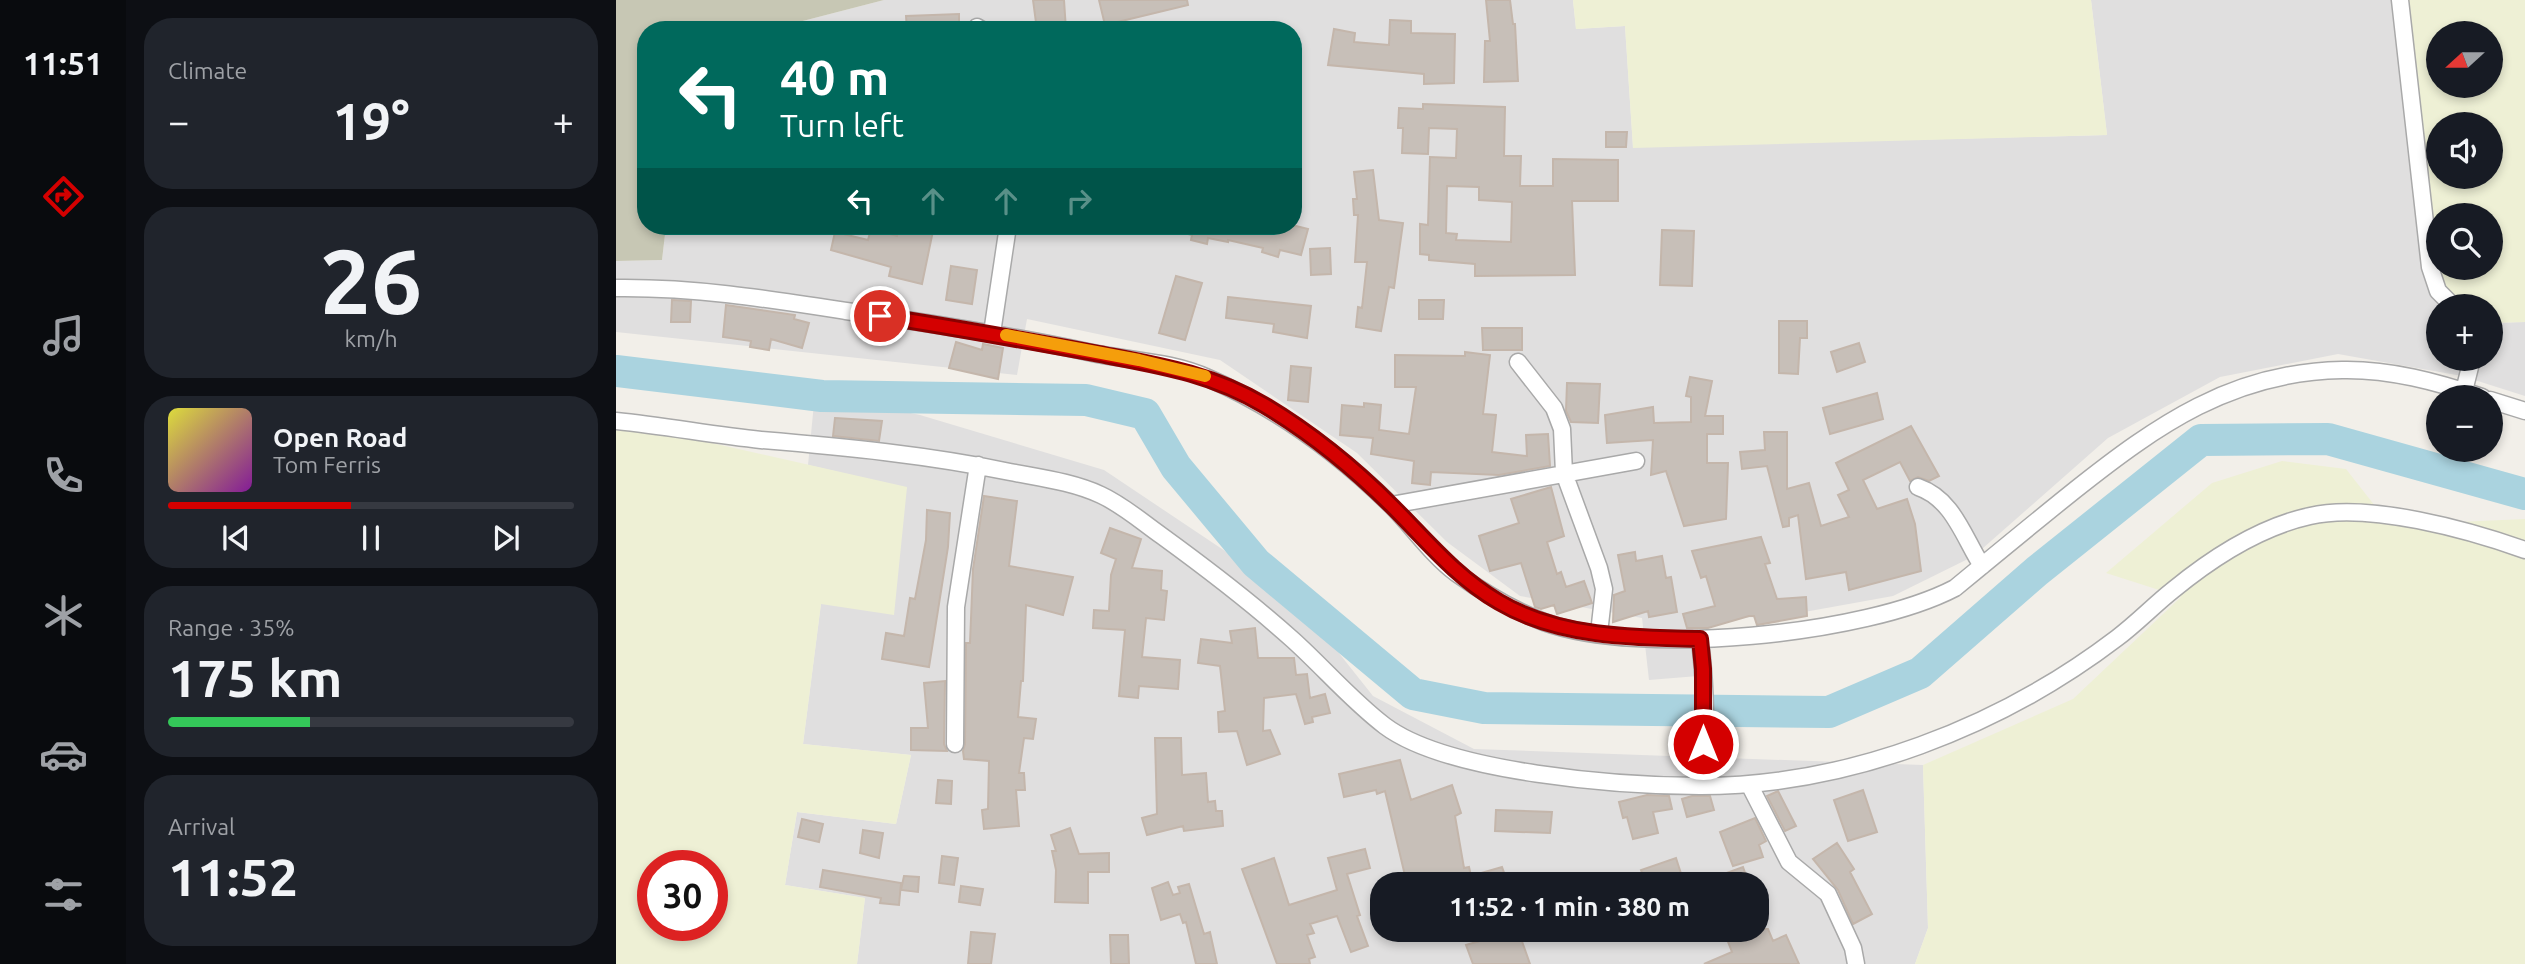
<!DOCTYPE html>
<html lang="en">
<head>
<meta charset="utf-8">
<style>
  :root { --surface:#171b24; --page:#20242c; --text:#f1f3f6; --muted:#9ea1a6; --line:#363941; --accent:#d40000 }
  body { margin:0; font-family:Ubuntu,sans-serif; background:var(--page); color:var(--text); height:100vh; display:flex; flex-direction:column; font-size:26px; white-space:nowrap }
  * { box-sizing:border-box; margin:0 }
  p { font-size:23px; color:var(--muted) }
  .icon { flex:none; width:38px; height:38px; fill:none; stroke:currentColor; stroke-width:2; stroke-linecap:round; stroke-linejoin:round }
  .map { position:relative; flex:1; overflow:hidden }
  .side { display:flex; flex-direction:column; gap:18px; padding:18px; background:#0d0f14; width:490px }
  .side>* { flex:none }
  .hud { position:absolute; left:21px; top:21px; width:665px; height:214px; border-radius:28px; box-shadow:0 4px 10px #0003; background:#00695c; color:#fff; overflow:hidden }
  .needle { width:46px; rotate:249deg }
  .controls { position:absolute; left:1810px; top:21px; display:grid; gap:14px }
  .controls a { display:grid; place-items:center; width:77px; height:77px; border-radius:50%; background:var(--surface); box-shadow:0 4px 10px #0003; font-size:35px }
  .speed { position:absolute; left:21px; top:850px; display:flex; gap:14px; font-size:35px; font-weight:700; text-align:center }
  .speed>* { display:grid; place-content:center; width:91px; height:91px; border-radius:50%; background:var(--surface); box-shadow:0 4px 10px #0003; line-height:1 }
  .speed .limit { border:10px solid #d22; background:#fff; color:#111 }
  .pin { position:absolute; display:grid; place-items:center; width:60px; height:60px; color:#fff; margin:-30px; border:4px solid #fff; border-radius:50%; box-shadow:0 2px 7px #0007 }
  .me { position:absolute; width:77px; margin:-38px; rotate:0deg; stroke-linejoin:round; filter:drop-shadow(0 0 5px #0008) }
  .turn { display:flex; align-items:center; gap:24px; height:147px; padding:0 28px; font-size:32px }
  .turn .icon { width:91px; height:91px; stroke-width:2.5 }
  .turn b { display:block; font-size:49px; line-height:60px }
  .lanes { display:flex; align-items:center; height:66px; padding:0 28px; background:#0003; justify-content:center; gap:35px; direction:ltr }
  .lanes .off { opacity:.35 }
  .big { font-size:52px; font-weight:600; line-height:1.1 }
  .side .tile { flex:1; display:flex; flex-direction:column; justify-content:center; gap:10px; min-width:0; padding:0 24px; border-radius:28px; background:var(--page) }
  .side .dial { align-items:center; gap:0 }
  .dial b { font-size:91px; line-height:1 }
  .song { display:flex; align-items:center; gap:21px }
  .cover { width:84px; height:84px; border-radius:10px; background:linear-gradient(135deg,hsl(60 70% 55%),hsl(290 70% 35%)) }
  .played { height:7px; border-radius:4px; background:linear-gradient(90deg,var(--accent) 45%,var(--line) 45%) }
  .keys { display:flex; justify-content:space-around; direction:ltr }
  .heat { display:flex; justify-content:space-between; align-items:center; font-size:38px; direction:ltr }
  .charge { height:10px; border-radius:5px; background:linear-gradient(90deg,#34c759 35%,var(--line) 0) }
  .trip { position:absolute; left:754px; top:872px; width:399px; height:70px; border-radius:28px; background:var(--surface); box-shadow:0 4px 10px #0003; font-weight:600; line-height:70px; text-align:center }
  main { display:flex; flex:1; min-height:0 }
  .dock { display:flex; flex-direction:column; width:126px; justify-content:space-around; align-items:center; background:#090b0e; color:var(--muted) }
  .dock .icon { width:49px; height:49px }
  .dock .selected { color:var(--accent) }
  .dock b { font-size:32px; color:var(--text) }
  .map>svg:first-child { display:block }
</style>
</head>
<body>
<main>
<nav class="dock">
<b>11:51</b>
<svg class="icon selected" aria-label="directions" viewBox="0 0 24 24"><path d="M12 3l9 9-9 9-9-9zM9 14v-3h6M13 9l2 2-2 2"/></svg>
<svg class="icon" aria-label="music" viewBox="0 0 24 24"><path d="M9 18V5l10-2v13"/><circle cx="6" cy="18" r="3"/><circle cx="16" cy="16" r="3"/></svg>
<svg class="icon" aria-label="phone" viewBox="0 0 24 24"><path d="M5 4h4l2 5-3 2q2 4 5 5l2-3 5 2v4C11 20 4 13 5 4z"/></svg>
<svg class="icon" aria-label="climate" viewBox="0 0 24 24"><path d="M12 3v18M4 7l16 10M4 17L20 7"/></svg>
<svg class="icon" aria-label="car" viewBox="0 0 24 24"><path d="M5 17H2v-5l4-1 3-4h7l3 4 3 1v5h-3M9 17h6M6 11h13"/><circle cx="7" cy="17" r="2"/><circle cx="17" cy="17" r="2"/></svg>
<svg class="icon" aria-label="filters" viewBox="0 0 24 24"><path d="M4 7h16M4 17h16"/><circle cx="9" cy="7" r="2"/><circle cx="15" cy="17" r="2"/></svg>
</nav>
<section class="side">
<div class="tile"><p>Climate</p>
<div class="heat"><a>−</a><b class="big">19°</b><a>+</a></div>
</div>
<div class="tile dial"><b>26</b><p>km/h</p></div>
<div class="tile">
<div class="song"><i class="cover"></i><div><b>Open Road</b><p>Tom Ferris</p></div></div>
<div class="played"></div>
<div class="keys"><svg class="icon" aria-label="previous" viewBox="0 0 24 24"><path d="M18 5L8 12l10 7zM5 5v14"/></svg><svg class="icon" aria-label="pause" viewBox="0 0 24 24"><path d="M8 5v14M16 5v14"/></svg><svg class="icon" aria-label="next" viewBox="0 0 24 24"><path d="M6 5l10 7-10 7zM19 5v14"/></svg></div>
</div>
<div class="tile"><p>Range · 35%</p><b class="big">175 km</b><div class="charge"></div></div>
<div class="tile"><p>Arrival</p><b class="big">11:52</b></div>
</section>
<div class="map">
<svg width="1909" height="964" viewBox="0 0 1909 964">
  <rect width="100%" height="100%" fill="#f2efe9"/>
  <path fill="#e0dfdf" fill-rule="evenodd" d="M268,0H957L960,29L1009,26L1017,147L1491,135L1475,0H1791L1814,273L1851,306H1822V359H1874V323L1909,322V396L1846,376L1722,354L1604,377L1492,438L1358,556L1277,596L1161,617L1076,618L1082,676L1033,680L1026,618L904,596L831,542L741,453L604,360L411,319L401,375L0,332V261L46,260L50,226H677V30H152Z
    M199,393L304,415L488,470L609,551L703,628L757,696L858,749L1307,765L1312,928L1299,964H241L249,898L169,885L181,812L280,824L295,755L187,744L205,603L291,488L192,465ZM766,884H1141V929H766Z"/>
  <path fill="#c7c7b4" d="M0,0H268L152,30H30V226H50L46,260L0,261Z"/>
  <path fill="#eef0d5" fill-rule="evenodd" d="M957,0H1475L1491,135L1017,148L1009,26L960,29Z
    M1791,0H1909V322L1874,323V306H1851L1814,273ZM1822,33H1874V86H1822ZM1822,124H1874V177H1822ZM1822,215H1874V268H1822Z
    M0,428H29L291,487L278,615L205,604L187,744L295,755L280,824L181,812L169,885L249,898L241,964H0ZM37,866H96V926H37Z
    M1666,461L1730,469L1774,525L1909,519V964H1299L1312,928L1307,765L1457,699L1565,597L1490,573L1596,483Z"/>
  <g fill="none" stroke-linecap="round" stroke-linejoin="round">
    <path stroke="#aad3df" stroke-width="32" d="M0,371L206,396L470,400L529,414L560,467L640,563L797,694L868,708L1213,712L1304,673L1421,571L1585,440L1712,439L1909,494"/>
  </g>
  <path fill="#c7bfb8" stroke="#c4b6ab" stroke-width="2" fill-rule="evenodd" d="M417,0H448L450,30H421Z
    M483,0H571L572,5L489,25Z
    M870,0H894L897,24H899L902,81L868,82L869,41H874Z
    M343,14V30H291L290,16Z
    M774,20L795,21V33L839,34L838,83L808,84V74L712,65L718,29L739,33L738,42L773,45Z
    M807,104L889,107L888,156H905L904,186H937V159L1002,160V201H956L959,275L859,276V264L813,260V255L804,254V224L812,225L814,157L840,158L841,129L813,128L812,154L786,153L787,128H782L783,108L807,109ZM831,186L863,187V200L896,202L895,242L840,240L841,234L830,233Z
    M990,132H1011L1010,147H990Z
    M757,170L763,220L787,223L778,288L773,287L765,331L740,327L742,307L746,308L751,262H739L742,215H738L737,199H741L738,172Z
    M283,226H318L306,284L273,276L275,267L215,250L219,232L252,240L255,229L281,236Z
    M564,226H680L692,229L685,255L664,250L662,257L646,252L647,248L612,240V242L592,238L591,244L575,240L576,235L564,232Z
    M1046,230L1078,231L1076,286L1044,285Z
    M714,248L715,274L695,275L694,249Z
    M335,266L361,270L356,304L330,300Z
    M560,276L586,283L569,340L543,333Z
    M612,297L695,306L691,338L657,332L658,324L610,318Z
    M56,300L75,301L74,322H55Z
    M803,300H828L827,319H803Z
    M110,305L179,315L178,319L193,323L186,348L155,339L153,350L134,347L135,341L107,337Z
    M1163,321H1191V338H1184L1182,374L1163,373Z
    M866,328H906V350H867Z
    M340,342L366,350L367,344L387,348L382,379L333,368Z
    M1243,343L1249,362L1221,372L1215,352Z
    M849,352L874,355L867,414L880,415L876,452L911,456L910,435L932,434L934,466L883,475L815,472L814,485L796,483L798,461L755,454L757,438L724,435L726,405L748,407V403L765,405L763,430L793,434L800,387H779V355L849,356Z
    M675,366L695,368L692,402L672,400Z
    M1074,377L1096,381L1089,416H1107V434H1091V463H1112L1110,519L1068,526L1050,471L1035,475L1037,440L991,443L989,415L1037,407L1038,423L1075,422V397L1070,396Z
    M951,383L984,384L982,423L955,422L950,411Z
    M1261,393L1267,419L1214,434L1207,408Z
    M219,418L266,421L263,441L217,436Z
    M1295,426L1323,476L1313,481L1302,477L1294,481L1284,462L1247,480L1261,509L1291,499L1299,524L1305,571L1233,590L1230,572L1190,579L1182,515L1173,518V526L1167,527L1151,466L1126,469L1124,452L1149,450L1148,432H1171V489L1193,483L1205,526L1233,517L1222,495L1233,490L1220,463Z
    M935,487L948,536L931,542L941,574L945,572L950,587L968,581L976,603L941,614L938,605L925,609L919,607L905,563L874,571L863,536L903,523L895,499Z
    M368,496L401,501L393,566L457,577L447,615L410,605L407,681H405L402,717L420,719L417,739L408,738L403,773H408L409,790H400L403,826L368,829L366,810L372,809L373,761L348,759L347,751L349,744L350,643H354L357,569Z
    M311,510L334,513L332,547L313,667L266,659L270,633L288,636L294,598L299,599L310,540Z
    M494,528L525,539L516,568L546,571L545,590L551,591L548,620L530,618L526,657L564,660L562,689L523,686L522,698L503,696L509,630L477,628L478,610L493,611L495,575L500,559L485,553Z
    M1145,537L1154,563L1149,564L1161,599L1190,597L1191,616L1141,625L1138,616H1133L1092,628H1071L1067,614L1099,606L1090,576L1085,578L1076,551Z
    M1019,552L1020,561L1046,556L1050,578L1055,577L1061,612L1033,617L1032,611L997,622L998,595L1009,591L1002,555Z
    M639,628L642,658H678L680,675L691,674L694,698L709,694L714,713L696,717L697,722L689,724L680,694L648,698L647,731L654,730L664,754L631,765L621,731L603,732L602,712L609,711L604,666L582,663L585,639L616,643L614,631Z
    M329,681L328,744L331,751L295,750V728H312L308,683Z
    M539,738H565L566,775L590,773L592,802L599,801L600,811H606L607,826L568,831L567,826L531,835L526,818L541,814Z
    M784,760L795,800L836,785L845,813L839,816L848,868L853,867L855,876L886,867L892,884H791L769,791L761,794L760,790L728,797L723,774Z
    M322,780L336,781L335,804L320,803Z
    M1247,790L1261,832L1232,841L1218,800Z
    M1162,791L1180,826L1169,831L1151,796Z
    M1031,795L1053,796L1056,809L1037,812L1042,833L1017,839L1011,817L1007,818L1003,802Z
    M1076,796H1094L1098,810L1071,817L1066,799Z
    M880,810L936,812L934,833L879,831Z
    M1139,818L1150,841L1143,845L1147,857L1117,866L1104,832Z
    M186,819L207,824L203,842L182,837Z
    M454,828L463,854L493,853V872H472V903L439,902L440,870L436,851H440L435,835Z
    M247,830L267,833L263,858L244,853Z
    M1221,843L1238,869L1234,872L1256,914L1237,924L1222,890L1197,859Z
    M749,849L754,868L731,874L744,915L741,916L752,946L735,952L721,916L694,924L698,933L691,935L699,957L693,959L694,964H661L626,869L658,858L673,905L721,890L712,858Z
    M326,856L342,858L338,885L323,883Z
    M1060,858L1067,880L1056,884H1030L1025,870Z
    M1127,867L1133,884H1086V882Z
    M207,870L285,883L283,905L264,903L265,898L204,887Z
    M288,876L303,877L302,892L285,890Z
    M552,882L557,895L564,893L562,887L573,884L588,934L594,932L601,964H580L570,922L567,923L564,914L545,920L536,888Z
    M345,886L367,889L364,905L343,902Z
    M1107,929H1152L1157,941L1170,935L1183,964H1088L1116,952Z
    M902,930L914,964H857L850,945Z
    M355,932L379,934L375,964H352Z
    M494,935H512L513,964H495Z"/>
  <g fill="none" stroke-linecap="round" stroke-linejoin="round">
    <g stroke="#a9a9a9" stroke-width="19">
      <path id="street" d="M1784,0L1814,267L1822,291L1837,306
        M361,27L366,30
        M0,288C78,287 153,299 230,311C311,323 392,335 472,352C512,361 555,361 592,378C661,408 722,453 775,505C797,527 816,555 840,573C868,593 896,610 928,622C1025,657 1249,635 1339,588C1379,555 1419,522 1459,490C1541,425 1616,372 1726,370C1774,369 1821,382 1866,397
        M376,333L392,226
        M902,362L938,408L946,429L948,473L983,568L988,589L983,633
        M1848,391L1856,359
        M1874,400L1909,411
        M0,421C49,426 97,435 145,440C229,447 312,455 394,472C425,478 457,482 485,495C507,505 526,522 546,536C590,568 636,603 677,640C708,668 736,701 769,726C832,773 1005,786 1084,786C1233,786 1384,727 1501,638C1521,623 1538,605 1557,590C1596,558 1644,527 1694,516C1752,502 1853,530 1909,550
        M1302,487C1337,499 1347,536 1366,566
        M775,505L1020,461
        M339,744L340,607L362,465
        M1133,784L1173,862L1212,894L1237,948L1240,964
        M1082,786C1093,741 1089,685 1084,639"/>
    </g>
    <use href="#street" stroke="#fff" stroke-width="16"/>
  </g>
  <g fill="none" stroke-linecap="round" stroke-linejoin="round">
    <g stroke="#8a0000" stroke-width="18">
      <path id="route" d="M264,316C336,327 407,340 478,353C540,365 592,372 648,405C695,433 739,469 777,507C811,541 840,577 883,602C942,637 1017,638 1084,639L1087,669V744"/>
    </g>
    <use href="#route" stroke="#d40000" stroke-width="12"/>
    <path stroke="#f59e0b" stroke-width="12" d="M390,335L523,360L589,376"/>
  </g>
</svg>
<div class="controls">
<a><svg class="needle" viewBox="-14 -14 28 28"><path d="M0-13l5 13h-10z" fill="#e53935"/><path d="M0 13l5-13h-10z" fill="#9ea1a6"/></svg></a>
<a><svg class="icon" aria-label="sound" viewBox="0 0 24 24"><path d="M4 9h4l5-4v14l-5-4H4zM17 9q2 3 0 6"/></svg></a>
<a><svg class="icon" aria-label="search" viewBox="0 0 24 24"><circle cx="10" cy="10" r="6"/><path d="M15 15l6 6"/></svg></a>
<a>+</a>
<a>−</a>
</div>
<div class="speed"><div class="limit">30</div></div>
<div class="pin" style="left:264px;top:316px;background:#d93025"><svg class="icon" aria-label="arrive" viewBox="0 0 24 24"><path d="M6 21V4h12l-3 4 3 4H6"/></svg></div>
<svg class="me" style="left:1087px;top:744px" viewBox="-20 -20 40 40"><circle r="17" fill="#d40000" stroke="#fff" stroke-width="3"/><path d="M0-11L8 9 0 5-8 9z" fill="#fff"/></svg>
<div class="trip">11:52 · 1 min · 380 m</div>
<div class="hud">
<div class="turn"><svg class="icon" aria-label="left" viewBox="0 0 24 24"><path d="M17 20v-9H6M10 6l-5 5 5 5"/></svg><div><b>40 m</b>Turn left</div></div>
<div class="lanes"><svg class="icon" aria-label="left" viewBox="0 0 24 24"><path d="M17 20v-9H6M10 6l-5 5 5 5"/></svg><svg class="icon off" aria-label="ahead" viewBox="0 0 24 24"><path d="M12 20V5M6 11l6-6 6 6"/></svg><svg class="icon off" aria-label="ahead" viewBox="0 0 24 24"><path d="M12 20V5M6 11l6-6 6 6"/></svg><svg class="icon off" aria-label="right" viewBox="0 0 24 24"><path d="M7 20v-9h11M14 6l5 5-5 5"/></svg></div>
</div>
</div>
</main>
</body>
</html>
